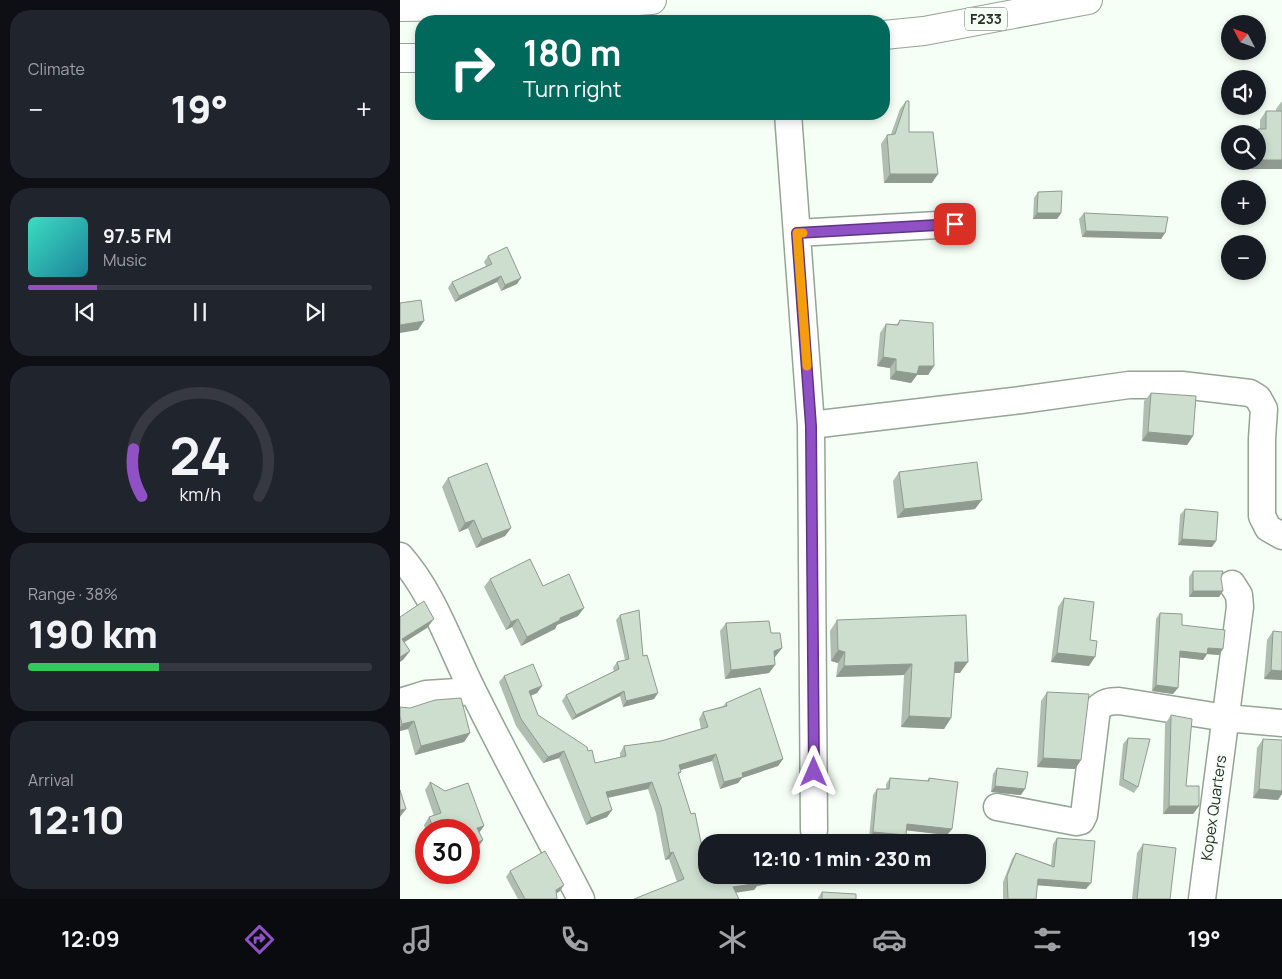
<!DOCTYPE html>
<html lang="en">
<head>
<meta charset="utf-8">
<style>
  :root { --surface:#171b24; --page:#20242c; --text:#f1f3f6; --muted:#9ea1a6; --line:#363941; --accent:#9151c6 }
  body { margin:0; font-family:Manrope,sans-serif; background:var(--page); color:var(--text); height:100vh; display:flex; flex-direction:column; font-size:19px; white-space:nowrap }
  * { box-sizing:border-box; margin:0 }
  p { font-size:16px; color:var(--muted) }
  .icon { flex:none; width:28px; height:28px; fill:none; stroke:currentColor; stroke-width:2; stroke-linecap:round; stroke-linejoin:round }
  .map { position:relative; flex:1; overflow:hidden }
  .sheet { display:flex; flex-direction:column; gap:10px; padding:10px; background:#0d0f14; width:400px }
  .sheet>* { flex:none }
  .top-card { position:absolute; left:15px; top:15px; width:475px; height:105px; border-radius:20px; box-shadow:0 2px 8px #0003; background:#00695c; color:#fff; overflow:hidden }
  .needle { width:32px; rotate:311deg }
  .tools { position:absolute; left:821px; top:15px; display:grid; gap:10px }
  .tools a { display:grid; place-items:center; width:45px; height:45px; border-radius:50%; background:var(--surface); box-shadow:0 2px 8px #0003; font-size:25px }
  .speed { position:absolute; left:15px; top:819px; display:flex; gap:10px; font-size:25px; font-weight:700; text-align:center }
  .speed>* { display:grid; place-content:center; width:65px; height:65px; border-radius:50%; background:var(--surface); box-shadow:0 2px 8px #0003; line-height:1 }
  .speed .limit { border:8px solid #d22; background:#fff; color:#111 }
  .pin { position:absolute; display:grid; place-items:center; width:42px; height:42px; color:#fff; margin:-21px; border-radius:10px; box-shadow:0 2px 8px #0006 }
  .me { position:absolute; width:55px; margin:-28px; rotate:0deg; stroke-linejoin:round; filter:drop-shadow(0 0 4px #0008) }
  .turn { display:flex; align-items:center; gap:18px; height:105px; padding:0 25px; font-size:22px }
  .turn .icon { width:65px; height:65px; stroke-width:2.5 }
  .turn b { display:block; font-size:35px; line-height:42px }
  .big { font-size:38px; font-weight:800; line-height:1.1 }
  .sheet .card { flex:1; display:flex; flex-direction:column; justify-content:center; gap:8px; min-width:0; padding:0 18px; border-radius:20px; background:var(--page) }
  .sheet .dial { align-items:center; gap:0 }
  .dial svg { height:130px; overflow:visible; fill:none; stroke:var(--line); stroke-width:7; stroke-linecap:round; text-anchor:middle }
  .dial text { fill:var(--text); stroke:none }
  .song { display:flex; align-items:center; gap:15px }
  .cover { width:60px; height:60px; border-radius:8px; background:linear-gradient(135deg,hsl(170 70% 55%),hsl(190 70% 35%)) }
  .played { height:5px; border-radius:2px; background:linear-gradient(90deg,var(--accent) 20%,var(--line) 20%) }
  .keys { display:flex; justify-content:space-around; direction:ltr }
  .heat { display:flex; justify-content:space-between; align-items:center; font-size:28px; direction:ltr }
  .charge { height:8px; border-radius:4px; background:linear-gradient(90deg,#34c759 38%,var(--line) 0) }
  .trip { position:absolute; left:298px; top:834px; width:288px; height:50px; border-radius:20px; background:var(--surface); box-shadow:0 2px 8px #0003; font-weight:800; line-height:50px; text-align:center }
  .dock { display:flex; height:80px; justify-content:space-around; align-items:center; background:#090b0e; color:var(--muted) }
  .dock .icon { width:35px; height:35px }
  .dock .on { color:var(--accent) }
  .dock b { font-size:22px; color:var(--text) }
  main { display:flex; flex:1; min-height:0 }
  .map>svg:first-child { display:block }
</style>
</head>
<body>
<main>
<section class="sheet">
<div class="card"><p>Climate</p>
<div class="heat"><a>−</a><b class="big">19°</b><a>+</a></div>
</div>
<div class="card">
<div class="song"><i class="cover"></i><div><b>97.5 FM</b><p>Music</p></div></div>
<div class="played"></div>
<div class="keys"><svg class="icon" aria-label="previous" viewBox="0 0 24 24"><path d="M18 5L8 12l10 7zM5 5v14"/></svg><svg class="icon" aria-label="pause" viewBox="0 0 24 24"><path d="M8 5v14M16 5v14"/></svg><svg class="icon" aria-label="next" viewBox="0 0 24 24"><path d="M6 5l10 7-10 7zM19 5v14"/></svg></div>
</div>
<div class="card dial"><svg viewBox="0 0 100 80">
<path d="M14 69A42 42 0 1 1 86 69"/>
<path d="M14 69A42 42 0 0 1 9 40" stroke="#9151c6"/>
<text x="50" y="56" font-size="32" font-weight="700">24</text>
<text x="50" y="72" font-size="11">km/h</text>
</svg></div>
<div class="card"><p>Range · 38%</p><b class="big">190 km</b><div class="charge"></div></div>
<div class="card"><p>Arrival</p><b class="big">12:10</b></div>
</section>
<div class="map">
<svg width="882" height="899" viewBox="0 0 882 899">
  <rect width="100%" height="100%" fill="#f5fff5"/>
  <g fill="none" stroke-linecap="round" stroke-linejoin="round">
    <g stroke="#94a495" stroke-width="29">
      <path id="minor" d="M388,114L411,425L414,830
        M397,233L555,224
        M411,425L621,400L729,385H782L850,393L858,398L864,409L862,439V516L868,528L882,536
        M0,556C33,593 50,645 72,689C107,760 145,829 181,899
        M0,702L26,694L73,691
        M597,807L676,822L681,821L684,815L697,709C704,702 710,701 719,701L826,718L882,723
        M802,899L840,607L839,595L832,584"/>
    </g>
    <g stroke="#94a495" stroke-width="30">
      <path id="major" d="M0,7L182,5L252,0
        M484,35L524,31L688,0
        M0,58H21"/>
    </g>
    <use href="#minor" stroke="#fff" stroke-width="26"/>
    <use href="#major" stroke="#fff" stroke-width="28"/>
  </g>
  <path fill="#b0beb1" d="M506,101L509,132L532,183H484L481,144L487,135L491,134L500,109Z
    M882,101V169H851V161H858V134H855L858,129H860V120L866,111H876V109Z
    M638,192L661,213L657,219H633L634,198Z
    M684,213L765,233L761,239L682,237L679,219Z
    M88,256L117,284L101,291L97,282L55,302L48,288L52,282L86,266L84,262Z
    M500,320L534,366L528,375H517L511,383L490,379V368L477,366L480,333L486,324H497Z
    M751,393L793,436L787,445L742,441L744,401Z
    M499,472L575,509L497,518L493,481Z
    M48,478L111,528L105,536L76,548L68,528L59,532L42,487Z
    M785,509L812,547L778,545L780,515Z
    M793,571L819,597H789V577Z
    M90,579L143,586L178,616L157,625L155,629L121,646L112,627L106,630L84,587Z
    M664,598L690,640L689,666L651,662L658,607Z
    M760,613L782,625L819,655L807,654L803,660L780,657L773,694L752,691L756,619Z
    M220,615L243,656L254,699L223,707L220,696L172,720L162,701L166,695L214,671L213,668L217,662L225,660L216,620Z
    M437,620L560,673H554L551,718L544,729L501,727L504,675L436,677L438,663L431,661L430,631Z
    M326,623L371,633L382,648L375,657V665L369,673L325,679L320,631Z
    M873,631L882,680L864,679L867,640Z
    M104,676L142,686L137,693L131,696L138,715L188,751L195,763L220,757V753L224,746L261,741L301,729L299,719L303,712L323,706L326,703L383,759L378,766L342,778L338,783L320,789L312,761L280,770L281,772L278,775L302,847L368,884L357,886L354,890L277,882L269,859L265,860L256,813L248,789L208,798L212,810L207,817L186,825L159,758L143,763L116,726L99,682Z
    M647,692L681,760L675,769L637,767L641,701Z
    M0,707L70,733L64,742L15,755L8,729L0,731Z
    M771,715L786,786L799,806L793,814H763L765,724Z
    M728,738L738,787L734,793L719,785L723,744Z
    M863,739L878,800L853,798L857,748Z
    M597,768L621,795L591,792L593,774Z
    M490,778L527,781L529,778L552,829L547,835L507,830L502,841L469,838L473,795L477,789H486V784Z
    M30,782L84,826L79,832L83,840L78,847L69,830H26V831L24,825L29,817L34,816L25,790Z
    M657,838L686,889L637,885L636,899H603V882L612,859L616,853L651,865L653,844Z
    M743,844L770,899H732L737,853Z
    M110,871L160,891L156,894L157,899H118L106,877Z
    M33,872H53L51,875L37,882Z
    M422,892L456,899H418V898Z"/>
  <path fill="#909b90" d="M858,160H882V169H851Z
    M490,174H538L532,183H484Z
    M637,213H661L657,219H633Z
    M686,231L765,233L761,239L682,237Z
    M101,276L97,282L55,302L59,296Z
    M121,278L117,284L101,291L105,285Z
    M24,321L18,330L0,333V325Z
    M483,357L496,359L490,368L477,366Z
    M519,366H534L528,375H517L511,383L490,379L496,371Z
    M748,432L793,436L787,445L742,441Z
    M582,500L575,509L497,518L504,509Z
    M74,520L68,528L59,532L65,523Z
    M111,528L105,536L76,548L82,539Z
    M782,539L816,541L812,547L778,545Z
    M793,591H823L819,597H789Z
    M184,608L178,616L157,625L155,629L121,646L127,637L160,618Z
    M34,619L27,628L0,645L2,639Z
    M118,619L112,627L106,630L111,622Z
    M382,648L375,657L368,660L374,651Z
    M808,648L823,649L819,655L807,654L803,660L776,657L780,651Z
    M438,650L445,652L438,663L431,661Z
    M10,651L3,660L0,662V657Z
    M657,653L695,657L689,666L651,662Z
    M555,662H568L560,673H547Z
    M512,664L504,675L436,677L444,666Z
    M375,665L369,673L325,679L331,670Z
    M871,670L882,671V680L864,679Z
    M756,685L778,688L773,694L752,691Z
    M142,686L137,693L124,698L129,691Z
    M224,691L220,696L172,720L176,715Z
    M258,693L254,699L223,707L226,701Z
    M509,716L551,718L544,729L501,727Z
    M14,721L8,729L0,731V727L2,724Z
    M70,733L64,742L15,755L21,746Z
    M164,751L159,758L143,763L148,757Z
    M316,754L312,761L274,772L279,765Z
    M643,758L681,760L675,769L637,767Z
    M383,759L378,766L342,778L338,783L320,789L324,782L342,773Z
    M252,782L248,789L201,799L206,792Z
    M595,786L625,789L621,795L591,792Z
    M859,789L882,791V794L878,800L853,798Z
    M769,806H799L793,814H763Z
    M6,809L0,817V810Z
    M212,810L207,817L186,825L191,818Z
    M507,824L552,829L547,835L503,830Z
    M84,826L79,833L77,828Z
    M473,832L506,835L502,841L469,838Z
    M83,840L78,847L69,851V846Z
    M273,852L269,859L265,860L270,853Z
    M47,872H53L51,875L37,882L42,875Z
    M373,877L368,884L357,886L354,890L328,894L333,887L358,880Z
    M638,879L691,883L686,889L634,885Z
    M164,885L160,891L151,896L156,890Z"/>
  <path fill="#cdddce" stroke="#909b90" d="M506,101H509V132H533L538,174H490L487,135L495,134Z
    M866,111H882V160H858V129H866Z
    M662,191L661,213H637L638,192Z
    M684,213L768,217L765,233L686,231Z
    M107,247L121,278L105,285L101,276L59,296L52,282L92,264L88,256Z
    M21,300L24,321L0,325V303Z
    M500,320L533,323L534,366H519L517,374L496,371V359L483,357L486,324L498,325Z
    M751,393L796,396L793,436L748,432Z
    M577,462L582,500L504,509L499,472Z
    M87,463L111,528L82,539L74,520L65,523L48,478Z
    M785,509L818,512L816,541L782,539Z
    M130,559L143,586L169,574L184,608L160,618V620L127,637L118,619L111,622L90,579Z
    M793,571H823L821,578L823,591H793Z
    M664,598L694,602L690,640L697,641L695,657L657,653Z
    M24,601L34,619L2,639L10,651L0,657V617Z
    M239,610L243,656L247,655L258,693L226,701L224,691L176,715L166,695L219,669L217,662L229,659L220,615Z
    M760,613L782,614V625L825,630L823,649L808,648L807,654L780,651L778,688L756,685Z
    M566,615L568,662H555L551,718L509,716L512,664L444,666L445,652L438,650L437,620Z
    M369,621L371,633H380L382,648L374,651L375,665L331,670L326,623Z
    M873,631L882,632V671L871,670Z
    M133,664L142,686L129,691L138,715L187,747L188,751L192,750L195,763L226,756L224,746L261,741L308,727L303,712L327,706L326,703L360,688L383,759L342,773L343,777L324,782L316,754L279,765L281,772L278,773L291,814L295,813L302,847L306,846V875H372L373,877L358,880L359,883L333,887L339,899H234L284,879L273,852L270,853L261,807L252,782L206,792L212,810L191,818L164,751L148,757L121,719L104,676Z
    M647,692L689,694L681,760L643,758Z
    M61,698L70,733L21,746L14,721L2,724L0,716V707L10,708L35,700Z
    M771,715L792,719L786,786H799V806H769Z
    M728,738L750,739L738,787L723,779Z
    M863,739L882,740V791L859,789Z
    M597,768L628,772L625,789L595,786Z
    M490,778L529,781V778L558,782L552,829L507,824L506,835L473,832L477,789H489Z
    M30,782L45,791L68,783L84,826L77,828L83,840L69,846V830H34L29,817L41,813Z
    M0,790L6,809L0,810Z
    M657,838L695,841L691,883L638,879L636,899H608L607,876L616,853L654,867Z
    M352,839L353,842L365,840L366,842H328Z
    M743,844L776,848L770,899H737Z
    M145,851L164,885L156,890L157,899H125L110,871Z
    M422,892L456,894V899H422Z"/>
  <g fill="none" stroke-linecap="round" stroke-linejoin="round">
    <g stroke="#5e3581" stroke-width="12">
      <path id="route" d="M414,772L411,426L397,233L555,224"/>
    </g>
    <use href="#route" stroke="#9151c6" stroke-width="9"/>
    <path stroke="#f59e0b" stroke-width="9" d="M403,233H397L407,366"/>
  </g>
  <g text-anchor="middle" stroke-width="4" stroke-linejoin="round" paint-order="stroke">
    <rect fill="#f5fff5" stroke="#666d66" stroke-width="1" x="565" y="7.5" width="42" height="23" rx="4"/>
    <g font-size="14" font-weight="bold" fill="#292f29">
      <text x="586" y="24">F233</text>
    </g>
    <g font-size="15" fill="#292f29" stroke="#f5fff5">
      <text transform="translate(814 808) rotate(-82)" y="5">Kopex Quarters</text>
    </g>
  </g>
</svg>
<div class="tools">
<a><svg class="needle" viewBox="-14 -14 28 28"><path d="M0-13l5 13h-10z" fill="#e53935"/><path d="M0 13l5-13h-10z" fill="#9ea1a6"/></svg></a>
<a><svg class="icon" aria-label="sound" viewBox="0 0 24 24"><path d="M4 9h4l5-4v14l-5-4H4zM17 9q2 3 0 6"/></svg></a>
<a><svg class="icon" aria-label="search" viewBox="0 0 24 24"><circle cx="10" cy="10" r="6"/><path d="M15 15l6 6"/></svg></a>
<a>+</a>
<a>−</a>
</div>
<div class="speed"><div class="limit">30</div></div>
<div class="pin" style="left:555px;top:224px;background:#d93025"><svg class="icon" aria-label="arrive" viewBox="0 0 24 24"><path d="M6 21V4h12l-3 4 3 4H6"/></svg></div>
<svg class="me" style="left:414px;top:772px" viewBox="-20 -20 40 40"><path d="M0-17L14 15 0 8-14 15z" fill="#9151c6" stroke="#fff" stroke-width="4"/></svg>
<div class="trip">12:10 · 1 min · 230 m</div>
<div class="top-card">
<div class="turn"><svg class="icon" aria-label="right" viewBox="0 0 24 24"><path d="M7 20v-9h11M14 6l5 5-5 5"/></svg><div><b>180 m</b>Turn right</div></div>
</div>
</div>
</main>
<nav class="dock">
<b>12:09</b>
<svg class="icon on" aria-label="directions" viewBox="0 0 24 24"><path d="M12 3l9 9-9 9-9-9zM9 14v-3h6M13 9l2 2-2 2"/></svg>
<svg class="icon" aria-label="music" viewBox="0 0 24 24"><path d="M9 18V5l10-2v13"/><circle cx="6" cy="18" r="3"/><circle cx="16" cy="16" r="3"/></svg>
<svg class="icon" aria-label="phone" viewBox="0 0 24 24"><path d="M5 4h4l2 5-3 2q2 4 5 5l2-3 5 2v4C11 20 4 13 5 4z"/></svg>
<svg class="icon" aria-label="climate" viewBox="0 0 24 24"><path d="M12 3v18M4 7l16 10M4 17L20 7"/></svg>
<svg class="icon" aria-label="car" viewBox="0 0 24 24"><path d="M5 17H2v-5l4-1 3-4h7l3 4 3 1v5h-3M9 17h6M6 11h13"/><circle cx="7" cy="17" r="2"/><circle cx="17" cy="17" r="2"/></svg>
<svg class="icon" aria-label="filters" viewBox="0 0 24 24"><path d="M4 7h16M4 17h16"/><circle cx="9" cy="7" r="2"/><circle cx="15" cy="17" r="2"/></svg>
<b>19°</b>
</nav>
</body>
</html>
